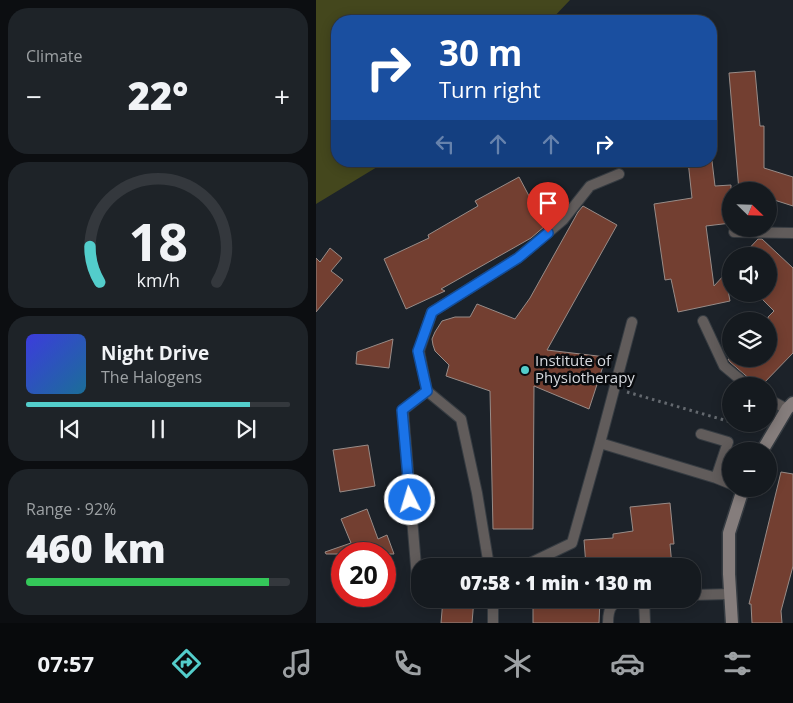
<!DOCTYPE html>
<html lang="en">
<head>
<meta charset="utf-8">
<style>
  :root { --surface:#151a1f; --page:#1e2328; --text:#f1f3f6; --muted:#9da1a4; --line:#34383d; --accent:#53cdcb }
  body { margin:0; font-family:"Open Sans",sans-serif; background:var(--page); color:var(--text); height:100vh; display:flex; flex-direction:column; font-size:19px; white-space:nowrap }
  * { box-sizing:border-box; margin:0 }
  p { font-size:16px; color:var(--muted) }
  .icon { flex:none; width:28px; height:28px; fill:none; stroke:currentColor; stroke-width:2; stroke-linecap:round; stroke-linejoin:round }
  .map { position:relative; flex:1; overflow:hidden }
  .side { display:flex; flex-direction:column; gap:8px; padding:8px; background:#0c0e11; width:316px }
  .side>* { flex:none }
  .banner { position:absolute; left:15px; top:15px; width:386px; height:152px; border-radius:20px; box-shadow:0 2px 12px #0003,0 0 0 1px var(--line); background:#1a4fa0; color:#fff; overflow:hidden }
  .needle { width:32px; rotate:113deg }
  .fabs { position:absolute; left:406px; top:182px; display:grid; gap:10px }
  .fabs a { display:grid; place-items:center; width:55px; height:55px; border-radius:50%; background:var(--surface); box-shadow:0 2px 12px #0003,0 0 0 1px var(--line); font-size:25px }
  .speed { position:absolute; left:15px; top:542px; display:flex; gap:10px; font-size:25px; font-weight:700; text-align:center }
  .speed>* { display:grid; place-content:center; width:65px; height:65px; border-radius:50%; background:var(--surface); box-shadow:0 2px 12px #0003,0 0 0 1px var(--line); line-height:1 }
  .speed .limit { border:8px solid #d22; background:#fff; color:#111 }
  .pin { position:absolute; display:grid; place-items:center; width:42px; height:42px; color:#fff; margin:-51px -21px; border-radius:50% 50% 50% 0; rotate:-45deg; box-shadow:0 0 5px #0007 }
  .pin .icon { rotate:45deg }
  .me { position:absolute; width:55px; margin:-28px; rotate:355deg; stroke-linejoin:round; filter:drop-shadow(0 0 4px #0008) }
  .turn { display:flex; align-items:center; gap:18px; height:105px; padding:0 25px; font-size:22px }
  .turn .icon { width:65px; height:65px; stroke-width:2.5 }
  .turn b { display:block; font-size:35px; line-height:42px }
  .lanes { display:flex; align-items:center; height:48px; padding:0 25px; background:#0003; justify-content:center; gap:25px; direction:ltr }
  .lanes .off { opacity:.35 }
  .big { font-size:38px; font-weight:800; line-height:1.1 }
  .side .widget { flex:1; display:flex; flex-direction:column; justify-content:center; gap:8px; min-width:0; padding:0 18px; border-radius:20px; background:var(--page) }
  .side .dial { align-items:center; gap:0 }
  .dial svg { height:130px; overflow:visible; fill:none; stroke:var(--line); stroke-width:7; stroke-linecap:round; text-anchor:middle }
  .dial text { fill:var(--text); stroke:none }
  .song { display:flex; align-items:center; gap:15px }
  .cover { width:60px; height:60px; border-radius:8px; background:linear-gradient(135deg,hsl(240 70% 55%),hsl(200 70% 35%)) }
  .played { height:5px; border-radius:2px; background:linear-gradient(90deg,var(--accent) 85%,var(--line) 85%) }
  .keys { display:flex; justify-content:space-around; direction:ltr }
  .heat { display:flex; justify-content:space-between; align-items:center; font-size:28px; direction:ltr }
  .charge { height:8px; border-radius:4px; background:linear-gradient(90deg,#34c759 92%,var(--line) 0) }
  .trip { position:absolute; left:95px; top:558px; width:290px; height:50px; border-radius:20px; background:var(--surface); box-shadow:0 2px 12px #0003,0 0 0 1px var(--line); font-weight:800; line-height:50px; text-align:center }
  .dock { display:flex; height:80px; justify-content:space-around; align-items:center; background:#080a0c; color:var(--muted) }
  .dock .icon { width:35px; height:35px }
  .dock .selected { color:var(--accent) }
  .dock b { font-size:22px; color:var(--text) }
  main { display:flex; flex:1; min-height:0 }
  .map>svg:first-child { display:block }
</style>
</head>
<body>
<main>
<section class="side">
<div class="widget"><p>Climate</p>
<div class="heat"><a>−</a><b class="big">22°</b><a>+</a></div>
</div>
<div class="widget dial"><svg viewBox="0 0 100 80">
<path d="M14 69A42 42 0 1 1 86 69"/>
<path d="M14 69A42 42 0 0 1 8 47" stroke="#53cdcb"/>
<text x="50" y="56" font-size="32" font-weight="700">18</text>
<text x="50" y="72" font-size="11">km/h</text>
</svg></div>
<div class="widget">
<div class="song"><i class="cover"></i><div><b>Night Drive</b><p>The Halogens</p></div></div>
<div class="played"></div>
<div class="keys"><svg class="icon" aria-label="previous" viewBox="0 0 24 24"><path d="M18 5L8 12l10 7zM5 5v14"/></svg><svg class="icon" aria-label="pause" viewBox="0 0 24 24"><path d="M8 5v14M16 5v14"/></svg><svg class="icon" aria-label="next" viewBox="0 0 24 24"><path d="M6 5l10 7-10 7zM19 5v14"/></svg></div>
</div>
<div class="widget"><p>Range · 92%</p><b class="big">460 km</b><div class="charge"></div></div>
</section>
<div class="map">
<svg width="477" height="623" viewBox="0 0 477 623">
  <rect width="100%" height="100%" fill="#1c2229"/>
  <path fill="#44471d" d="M0,0H254L234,21H21V161H71L0,204Z"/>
  <path fill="#733f31" stroke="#988c88" d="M439,71L444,126H448V168L477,177V206L452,198V191H423L413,73Z
    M372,161H396L399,186L415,185V223L390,226L398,286L409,274L414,301L362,312L355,279L349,280L338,204L376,198Z
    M203,177L229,226L215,238L125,289L129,291L90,309L68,259L113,238L112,235L162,206L159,201Z
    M267,206L301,225L231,350L290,357L273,409L218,386L217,529H177L174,391L130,376L133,365L119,351L117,345L116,339L119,332L126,321L139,317H154L161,304L199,319L214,298L262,212Z
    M442,239H446L477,268V353L445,386H439L436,381L414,362L412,359H452V317L458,311L441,294H452V256H426Z
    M14,248L26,258L15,271L27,280L0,312V258L4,262Z
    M77,339L73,368L40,364L41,352Z
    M52,445L59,486L24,492L17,450Z
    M465,472L477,474V566L465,611L466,623H436L435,604H433Z
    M354,503L358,544H354L356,566H270L268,540L297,538V534L317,531L314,507Z
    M51,509L62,539L71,535L78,554H10L9,552L35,543L25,519Z
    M127,599H158L156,623H125Z
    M217,599H284L283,623H217Z"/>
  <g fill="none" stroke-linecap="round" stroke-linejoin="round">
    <g stroke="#363c42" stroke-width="12">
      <path id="lane" d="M418,232L477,233
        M387,321L408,366L432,386
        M452,399L471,409
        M385,434L412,442L400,478
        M284,443L316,322
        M173,566L161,493L145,419L111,391L103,351L116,312L202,258L247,220L274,186L303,174
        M208,566L256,543L284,443L400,478L415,484
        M102,590L87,410L111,391
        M376,595L414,594
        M328,599L329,623
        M177,623V599
        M292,623C292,605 298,600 315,599"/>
    </g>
    <g stroke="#363c42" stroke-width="15">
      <path id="secondary" d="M446,451L471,409L477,403
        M416,623L413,574V533L427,489"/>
    </g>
    <path stroke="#64696f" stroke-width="3" stroke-dasharray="2.5 4" stroke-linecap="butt" d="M311,392L415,422
      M421,424L433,427"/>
    <use href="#lane" stroke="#615c5b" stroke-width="10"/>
    <use href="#secondary" stroke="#857d7c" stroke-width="12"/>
  </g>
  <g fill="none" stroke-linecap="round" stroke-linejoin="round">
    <g stroke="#114b97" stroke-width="12">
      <path id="route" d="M94,500L86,410L111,391L102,351L116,312L202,258L232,233"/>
    </g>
    <use href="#route" stroke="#1a73e8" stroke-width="9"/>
  </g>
  <circle fill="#53cdcb" stroke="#090b0e" stroke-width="2" cx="209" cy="370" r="5"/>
  <g text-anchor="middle" stroke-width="5" stroke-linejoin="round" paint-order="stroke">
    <g font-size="15" fill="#d6d9de" stroke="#090b0e" text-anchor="start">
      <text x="219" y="366">Institute of<tspan x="219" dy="17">Physiotherapy</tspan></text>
    </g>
  </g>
</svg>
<div class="fabs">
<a><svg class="needle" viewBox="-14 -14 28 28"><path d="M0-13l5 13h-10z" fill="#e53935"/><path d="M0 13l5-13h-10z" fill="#9da1a4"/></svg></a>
<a><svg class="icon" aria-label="sound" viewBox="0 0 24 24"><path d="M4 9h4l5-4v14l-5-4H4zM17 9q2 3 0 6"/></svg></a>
<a><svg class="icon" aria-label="layers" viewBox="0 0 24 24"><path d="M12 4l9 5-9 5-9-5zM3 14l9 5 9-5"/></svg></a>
<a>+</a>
<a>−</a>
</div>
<div class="speed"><div class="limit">20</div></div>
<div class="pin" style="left:232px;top:233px;background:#d93025"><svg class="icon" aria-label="arrive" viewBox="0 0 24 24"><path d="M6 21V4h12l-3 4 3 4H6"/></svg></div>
<svg class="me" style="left:94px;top:500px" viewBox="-20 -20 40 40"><circle r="17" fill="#1a73e8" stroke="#fff" stroke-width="3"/><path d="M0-11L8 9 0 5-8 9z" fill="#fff"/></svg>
<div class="trip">07:58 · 1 min · 130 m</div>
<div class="banner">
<div class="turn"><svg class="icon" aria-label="right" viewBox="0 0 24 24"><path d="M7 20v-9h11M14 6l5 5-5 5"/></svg><div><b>30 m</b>Turn right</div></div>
<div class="lanes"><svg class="icon off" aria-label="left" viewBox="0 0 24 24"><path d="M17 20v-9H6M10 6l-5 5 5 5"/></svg><svg class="icon off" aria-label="ahead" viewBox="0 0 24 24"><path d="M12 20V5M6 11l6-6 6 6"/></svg><svg class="icon off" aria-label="ahead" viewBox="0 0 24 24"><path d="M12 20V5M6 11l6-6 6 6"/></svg><svg class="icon" aria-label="right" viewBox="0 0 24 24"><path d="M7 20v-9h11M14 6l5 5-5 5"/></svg></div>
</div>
</div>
</main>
<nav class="dock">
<b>07:57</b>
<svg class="icon selected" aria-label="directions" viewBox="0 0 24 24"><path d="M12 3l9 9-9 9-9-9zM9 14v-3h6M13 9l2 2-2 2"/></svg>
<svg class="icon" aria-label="music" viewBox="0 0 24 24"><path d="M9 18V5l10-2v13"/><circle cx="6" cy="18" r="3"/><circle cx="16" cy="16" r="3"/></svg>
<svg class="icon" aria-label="phone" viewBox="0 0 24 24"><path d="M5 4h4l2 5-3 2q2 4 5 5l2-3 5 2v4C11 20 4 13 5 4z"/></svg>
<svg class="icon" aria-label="climate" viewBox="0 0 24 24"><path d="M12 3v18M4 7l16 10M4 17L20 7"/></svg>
<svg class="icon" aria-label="car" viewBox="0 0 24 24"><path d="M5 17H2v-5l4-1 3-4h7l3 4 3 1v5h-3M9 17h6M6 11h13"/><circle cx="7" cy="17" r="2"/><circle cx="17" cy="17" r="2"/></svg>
<svg class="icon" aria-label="filters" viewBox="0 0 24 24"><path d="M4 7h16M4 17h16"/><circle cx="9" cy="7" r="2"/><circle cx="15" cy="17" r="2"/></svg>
</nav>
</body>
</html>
